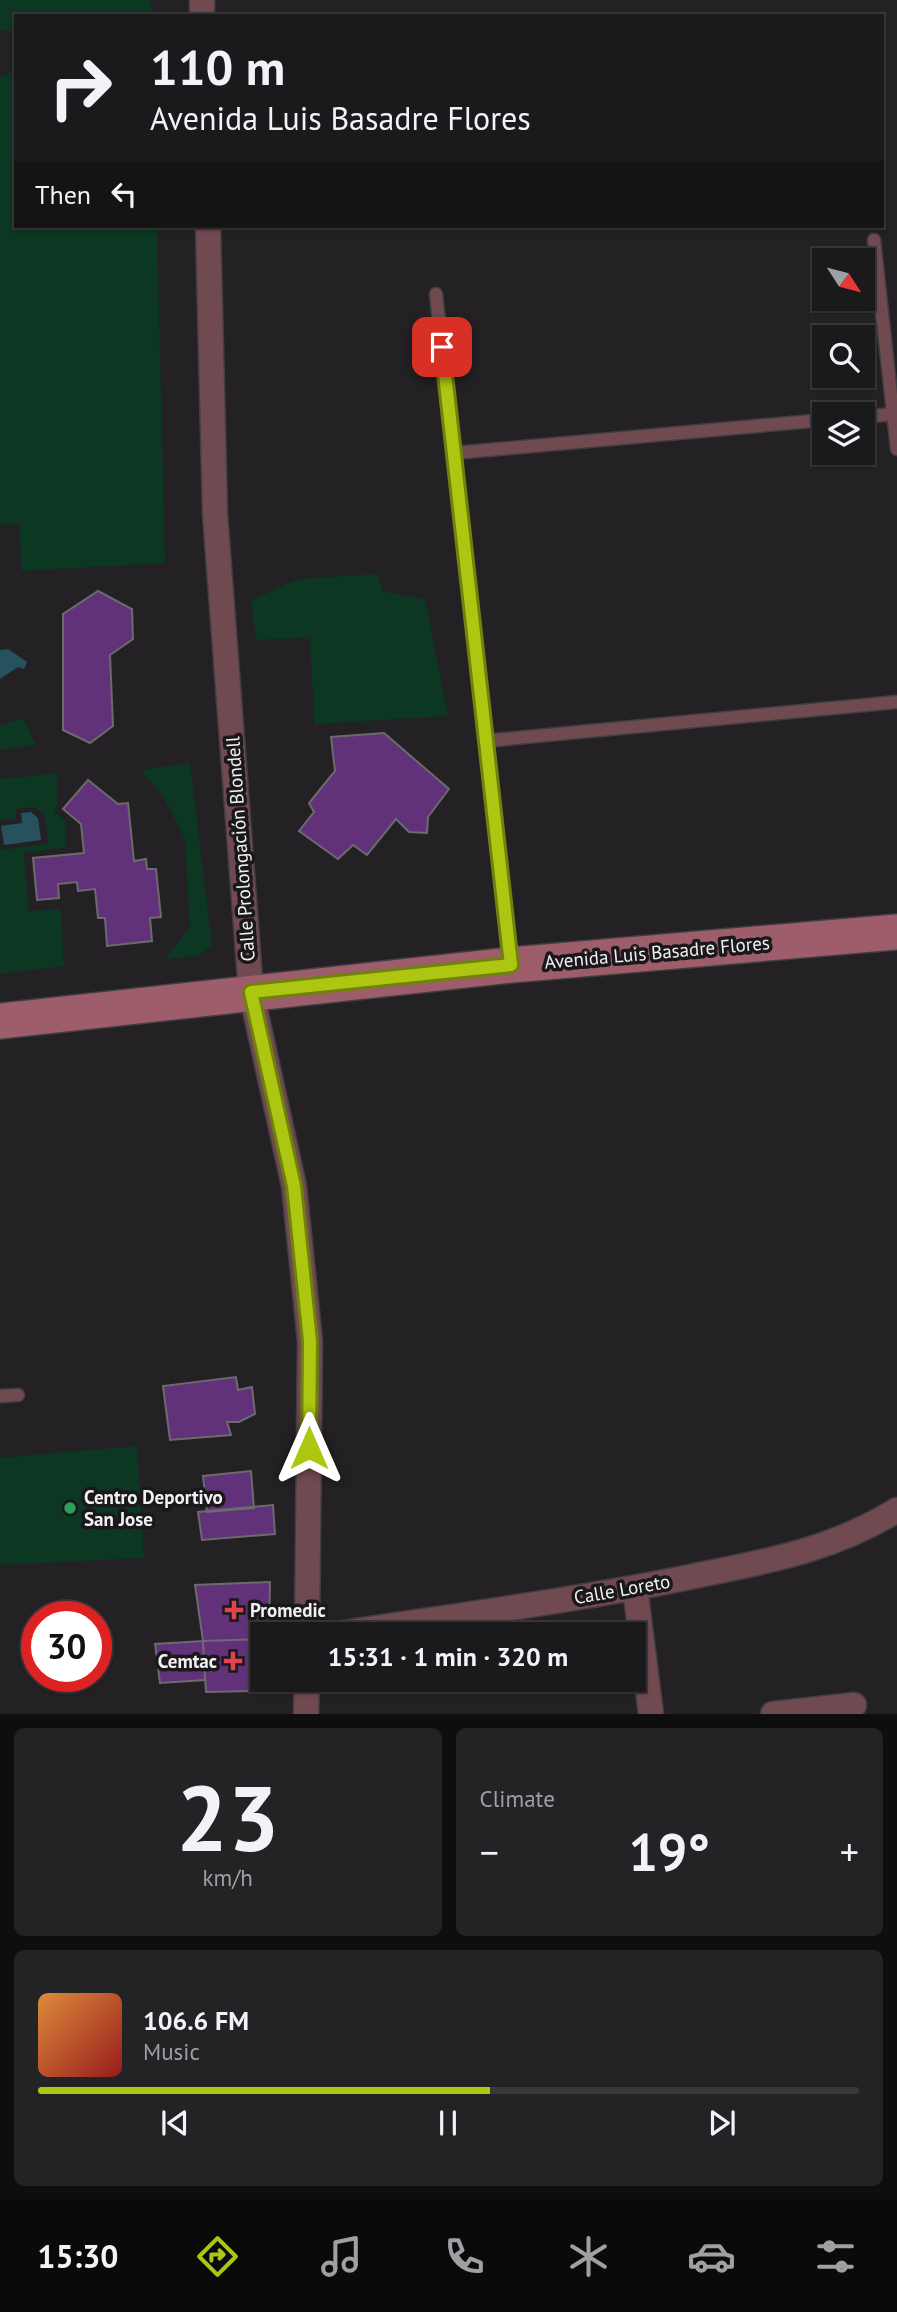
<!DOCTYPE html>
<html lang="en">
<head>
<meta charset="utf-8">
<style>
  :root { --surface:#1a191b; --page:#232224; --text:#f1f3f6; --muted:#9fa0a3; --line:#38383a; --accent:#acc612 }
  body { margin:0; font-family:"PT Sans",sans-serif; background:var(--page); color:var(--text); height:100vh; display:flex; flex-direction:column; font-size:26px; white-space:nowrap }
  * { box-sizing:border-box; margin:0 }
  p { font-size:23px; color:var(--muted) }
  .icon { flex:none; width:38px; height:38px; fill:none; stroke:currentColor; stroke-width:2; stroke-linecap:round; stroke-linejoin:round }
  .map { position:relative; height:1714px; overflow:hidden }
  .details { display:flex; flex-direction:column; gap:14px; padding:14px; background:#0e0e0f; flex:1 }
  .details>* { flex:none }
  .hud { position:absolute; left:14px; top:14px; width:870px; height:214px; border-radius:0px; box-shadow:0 2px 5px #0004,0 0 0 2px var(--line); background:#1a191b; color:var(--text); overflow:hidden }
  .needle { width:46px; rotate:126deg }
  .controls { position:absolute; left:812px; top:248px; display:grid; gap:14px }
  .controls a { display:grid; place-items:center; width:63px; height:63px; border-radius:0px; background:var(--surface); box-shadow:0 2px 5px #0004,0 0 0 2px var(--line); font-size:35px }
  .speed { position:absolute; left:21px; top:1601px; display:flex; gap:14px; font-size:35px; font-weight:700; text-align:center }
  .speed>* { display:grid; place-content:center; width:91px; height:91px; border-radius:50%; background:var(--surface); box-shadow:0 2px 5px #0004,0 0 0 2px var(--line); line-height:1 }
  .speed .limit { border:10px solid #d22; background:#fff; color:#111 }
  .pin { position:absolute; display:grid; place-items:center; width:60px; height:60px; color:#fff; margin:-30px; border-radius:14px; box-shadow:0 4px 10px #0006 }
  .me { position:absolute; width:77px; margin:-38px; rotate:0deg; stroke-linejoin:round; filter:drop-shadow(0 0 5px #0008) }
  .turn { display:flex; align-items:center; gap:24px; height:147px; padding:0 21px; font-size:32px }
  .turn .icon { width:91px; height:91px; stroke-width:2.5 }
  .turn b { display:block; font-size:49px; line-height:60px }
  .then { display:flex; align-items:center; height:66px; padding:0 21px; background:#0003; gap:14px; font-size:26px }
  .big { font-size:52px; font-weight:700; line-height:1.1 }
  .details .widget { flex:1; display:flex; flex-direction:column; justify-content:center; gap:10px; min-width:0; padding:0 24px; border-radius:10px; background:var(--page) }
  .details .dial { align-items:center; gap:0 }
  .dial b { font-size:91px; line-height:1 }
  .song { display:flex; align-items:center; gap:21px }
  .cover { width:84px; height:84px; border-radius:10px; background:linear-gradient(135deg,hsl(30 70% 55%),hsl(0 70% 35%)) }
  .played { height:7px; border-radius:4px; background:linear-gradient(90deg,var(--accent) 55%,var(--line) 55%) }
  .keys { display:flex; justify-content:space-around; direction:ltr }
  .heat { display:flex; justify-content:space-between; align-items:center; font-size:38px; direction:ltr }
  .details .tiles { flex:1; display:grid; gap:14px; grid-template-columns:1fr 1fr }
  .widget:last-child { grid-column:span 2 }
  .trip { position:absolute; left:250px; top:1622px; width:396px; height:70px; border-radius:0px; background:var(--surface); box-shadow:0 2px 5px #0004,0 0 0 2px var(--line); font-weight:700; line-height:70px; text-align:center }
  .tab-bar { display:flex; height:112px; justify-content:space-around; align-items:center; background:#0a0a0b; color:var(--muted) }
  .tab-bar .icon { width:49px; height:49px }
  .tab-bar .on { color:var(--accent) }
  .tab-bar b { font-size:32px; color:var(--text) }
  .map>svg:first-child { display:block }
</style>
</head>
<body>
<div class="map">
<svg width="897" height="1714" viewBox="0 0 897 1714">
  <rect width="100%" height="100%" fill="#232124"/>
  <path fill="#0c3722" d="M0,0H151L152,16H16V31L0,30Z
    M16,71V226H157L165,563L22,571L19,523L0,525V77Z
    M378,574L382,591L425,599L448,716L314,724L310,637L256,640L251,600L298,579Z
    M23,718L36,745L0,750V723L2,726Z
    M190,763L212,945L199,956L165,959L190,927L185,839L163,796L141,770Z
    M57,773L58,803L54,812L65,820L66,848L24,853L29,911L61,909L64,966L0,974V845L1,850L48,844L45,815L35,807L16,809V819L0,821V779Z
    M137,1446L144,1558L0,1565V1458Z"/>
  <path fill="#27515c" d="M8,649L27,662L24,669L18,667L0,679V650Z
    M31,812L38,818L41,840L4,845L1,826L22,823L21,813Z"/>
  <path fill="#613179" stroke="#6d6a6e" stroke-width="2" d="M98,591L132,609L133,639L110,655L113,726L90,743L63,730V614Z
    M384,733L449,789L428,817L427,833L409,832L396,819L367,855L353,845L338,859L299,831L314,812L309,803L335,771L331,737Z
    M88,780L118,804L128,803L134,861L146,859L147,869H156L161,917L150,918L152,941L107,946L105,918H98L95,889L78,891L77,882L58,884L59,898L37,900L33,858L84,853L81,824L63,809Z
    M236,1377L238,1390L252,1387L255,1414L239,1422H227L231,1435L170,1440L163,1386Z
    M251,1471L254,1508L207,1512L203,1476Z
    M273,1505L275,1534L202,1540L198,1512Z
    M270,1582L269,1634H262V1639L203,1641L195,1585Z
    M262,1639V1680H268V1684L260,1691L206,1692L203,1641Z
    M203,1641L205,1680L160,1683L155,1644Z"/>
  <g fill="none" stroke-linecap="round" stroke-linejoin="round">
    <g stroke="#403e41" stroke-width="15">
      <path id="lane" d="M874,240L897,449
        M436,294L510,962
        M863,417L893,414
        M454,453L824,420
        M485,741L897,702
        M0,1396L18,1395"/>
    </g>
    <g stroke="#403e41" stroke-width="27">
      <path id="street" d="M202,0V16
        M208,226L215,514L251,992L294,1186L310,1341L307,1634
        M635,1588L651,1714
        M337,1634C453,1616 570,1601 685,1578C762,1562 829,1552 897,1510
        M306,1714L307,1680
        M773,1714L854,1705"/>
    </g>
    <g stroke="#403e41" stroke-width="38">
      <path id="secondary" d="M0,1021L511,965L897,932"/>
    </g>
    <use href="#lane" stroke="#714950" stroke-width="12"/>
    <use href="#street" stroke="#714950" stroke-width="24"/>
    <use href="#secondary" stroke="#9d5d6a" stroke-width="35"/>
  </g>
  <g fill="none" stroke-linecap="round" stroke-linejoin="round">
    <g stroke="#70810c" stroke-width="18">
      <path id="route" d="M309,1448L310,1341L294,1186L251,992L511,965L442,347"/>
    </g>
    <use href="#route" stroke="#acc612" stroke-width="12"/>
  </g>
  <circle fill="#2e9e5b" stroke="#1a181b" stroke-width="2.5" cx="70" cy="1508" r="7"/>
  <g fill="#e0444e" stroke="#1a181b" stroke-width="2.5">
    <path d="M230.5 1599.5h7v7h7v7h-7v7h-7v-7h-7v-7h7z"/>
    <path d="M229.5 1650.5h7v7h7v7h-7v7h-7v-7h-7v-7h7z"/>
  </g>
  <g text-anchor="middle" stroke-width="7" stroke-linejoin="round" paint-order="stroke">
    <g font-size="19" fill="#f1f0f2" stroke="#1a181b">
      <text transform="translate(240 849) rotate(-94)" y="7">Calle Prolongación Blondell</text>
      <text transform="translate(657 952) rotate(-5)" y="7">Avenida Luis Basadre Flores</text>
      <text transform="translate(622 1589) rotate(-10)" y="7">Calle Loreto</text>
    </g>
    <g font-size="19" font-weight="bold" fill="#f1f0f2" stroke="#1a181b" text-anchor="start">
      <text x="84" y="1504">Centro Deportivo<tspan x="84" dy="22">San Jose</tspan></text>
      <text x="250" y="1617">Promedic</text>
      <text x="217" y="1668" text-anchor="end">Cemtac</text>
    </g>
  </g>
</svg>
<div class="controls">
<a><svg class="needle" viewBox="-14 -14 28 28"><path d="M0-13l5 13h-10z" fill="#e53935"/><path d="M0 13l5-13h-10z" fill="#9fa0a3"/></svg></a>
<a><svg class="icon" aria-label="search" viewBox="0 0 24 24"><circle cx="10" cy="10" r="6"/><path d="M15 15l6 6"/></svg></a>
<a><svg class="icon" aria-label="layers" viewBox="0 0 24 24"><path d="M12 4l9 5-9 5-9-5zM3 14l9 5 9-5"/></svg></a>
</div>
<div class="speed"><div class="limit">30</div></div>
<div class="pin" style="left:442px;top:347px;background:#d93025"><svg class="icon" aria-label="arrive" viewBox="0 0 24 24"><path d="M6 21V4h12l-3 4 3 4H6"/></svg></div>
<svg class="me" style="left:309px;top:1448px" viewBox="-20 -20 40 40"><path d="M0-17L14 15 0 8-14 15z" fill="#acc612" stroke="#fff" stroke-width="4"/></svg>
<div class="trip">15:31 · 1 min · 320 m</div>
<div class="hud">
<div class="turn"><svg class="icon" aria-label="right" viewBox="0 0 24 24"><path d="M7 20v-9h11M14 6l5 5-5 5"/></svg><div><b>110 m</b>Avenida Luis Basadre Flores</div></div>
<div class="then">Then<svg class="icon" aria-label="left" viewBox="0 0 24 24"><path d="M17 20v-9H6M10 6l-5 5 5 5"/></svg></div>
</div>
</div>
<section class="details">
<div class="tiles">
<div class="widget dial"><b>23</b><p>km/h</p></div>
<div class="widget"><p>Climate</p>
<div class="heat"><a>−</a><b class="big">19°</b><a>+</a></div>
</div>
<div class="widget">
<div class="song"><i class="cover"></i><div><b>106.6 FM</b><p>Music</p></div></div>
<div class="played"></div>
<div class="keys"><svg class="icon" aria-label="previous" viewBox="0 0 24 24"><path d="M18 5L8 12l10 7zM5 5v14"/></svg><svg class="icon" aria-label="pause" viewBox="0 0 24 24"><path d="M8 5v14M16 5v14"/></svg><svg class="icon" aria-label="next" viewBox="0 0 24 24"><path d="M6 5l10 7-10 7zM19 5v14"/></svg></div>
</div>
</div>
</section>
<nav class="tab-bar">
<b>15:30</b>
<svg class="icon on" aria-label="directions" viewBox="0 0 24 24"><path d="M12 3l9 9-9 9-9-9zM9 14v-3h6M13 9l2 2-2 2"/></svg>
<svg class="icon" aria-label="music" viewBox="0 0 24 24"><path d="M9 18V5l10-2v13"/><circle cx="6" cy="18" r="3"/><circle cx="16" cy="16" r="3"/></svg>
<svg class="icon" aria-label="phone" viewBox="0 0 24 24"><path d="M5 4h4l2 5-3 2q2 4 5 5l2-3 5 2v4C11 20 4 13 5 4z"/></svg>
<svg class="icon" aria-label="climate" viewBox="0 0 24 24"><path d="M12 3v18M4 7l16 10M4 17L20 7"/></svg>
<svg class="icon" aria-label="car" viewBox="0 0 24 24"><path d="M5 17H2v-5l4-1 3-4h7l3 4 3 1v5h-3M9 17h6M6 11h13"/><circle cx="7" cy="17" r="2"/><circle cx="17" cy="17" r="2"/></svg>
<svg class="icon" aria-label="filters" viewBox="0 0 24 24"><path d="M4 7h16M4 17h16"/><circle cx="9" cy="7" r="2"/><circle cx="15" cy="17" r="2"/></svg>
</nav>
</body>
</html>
